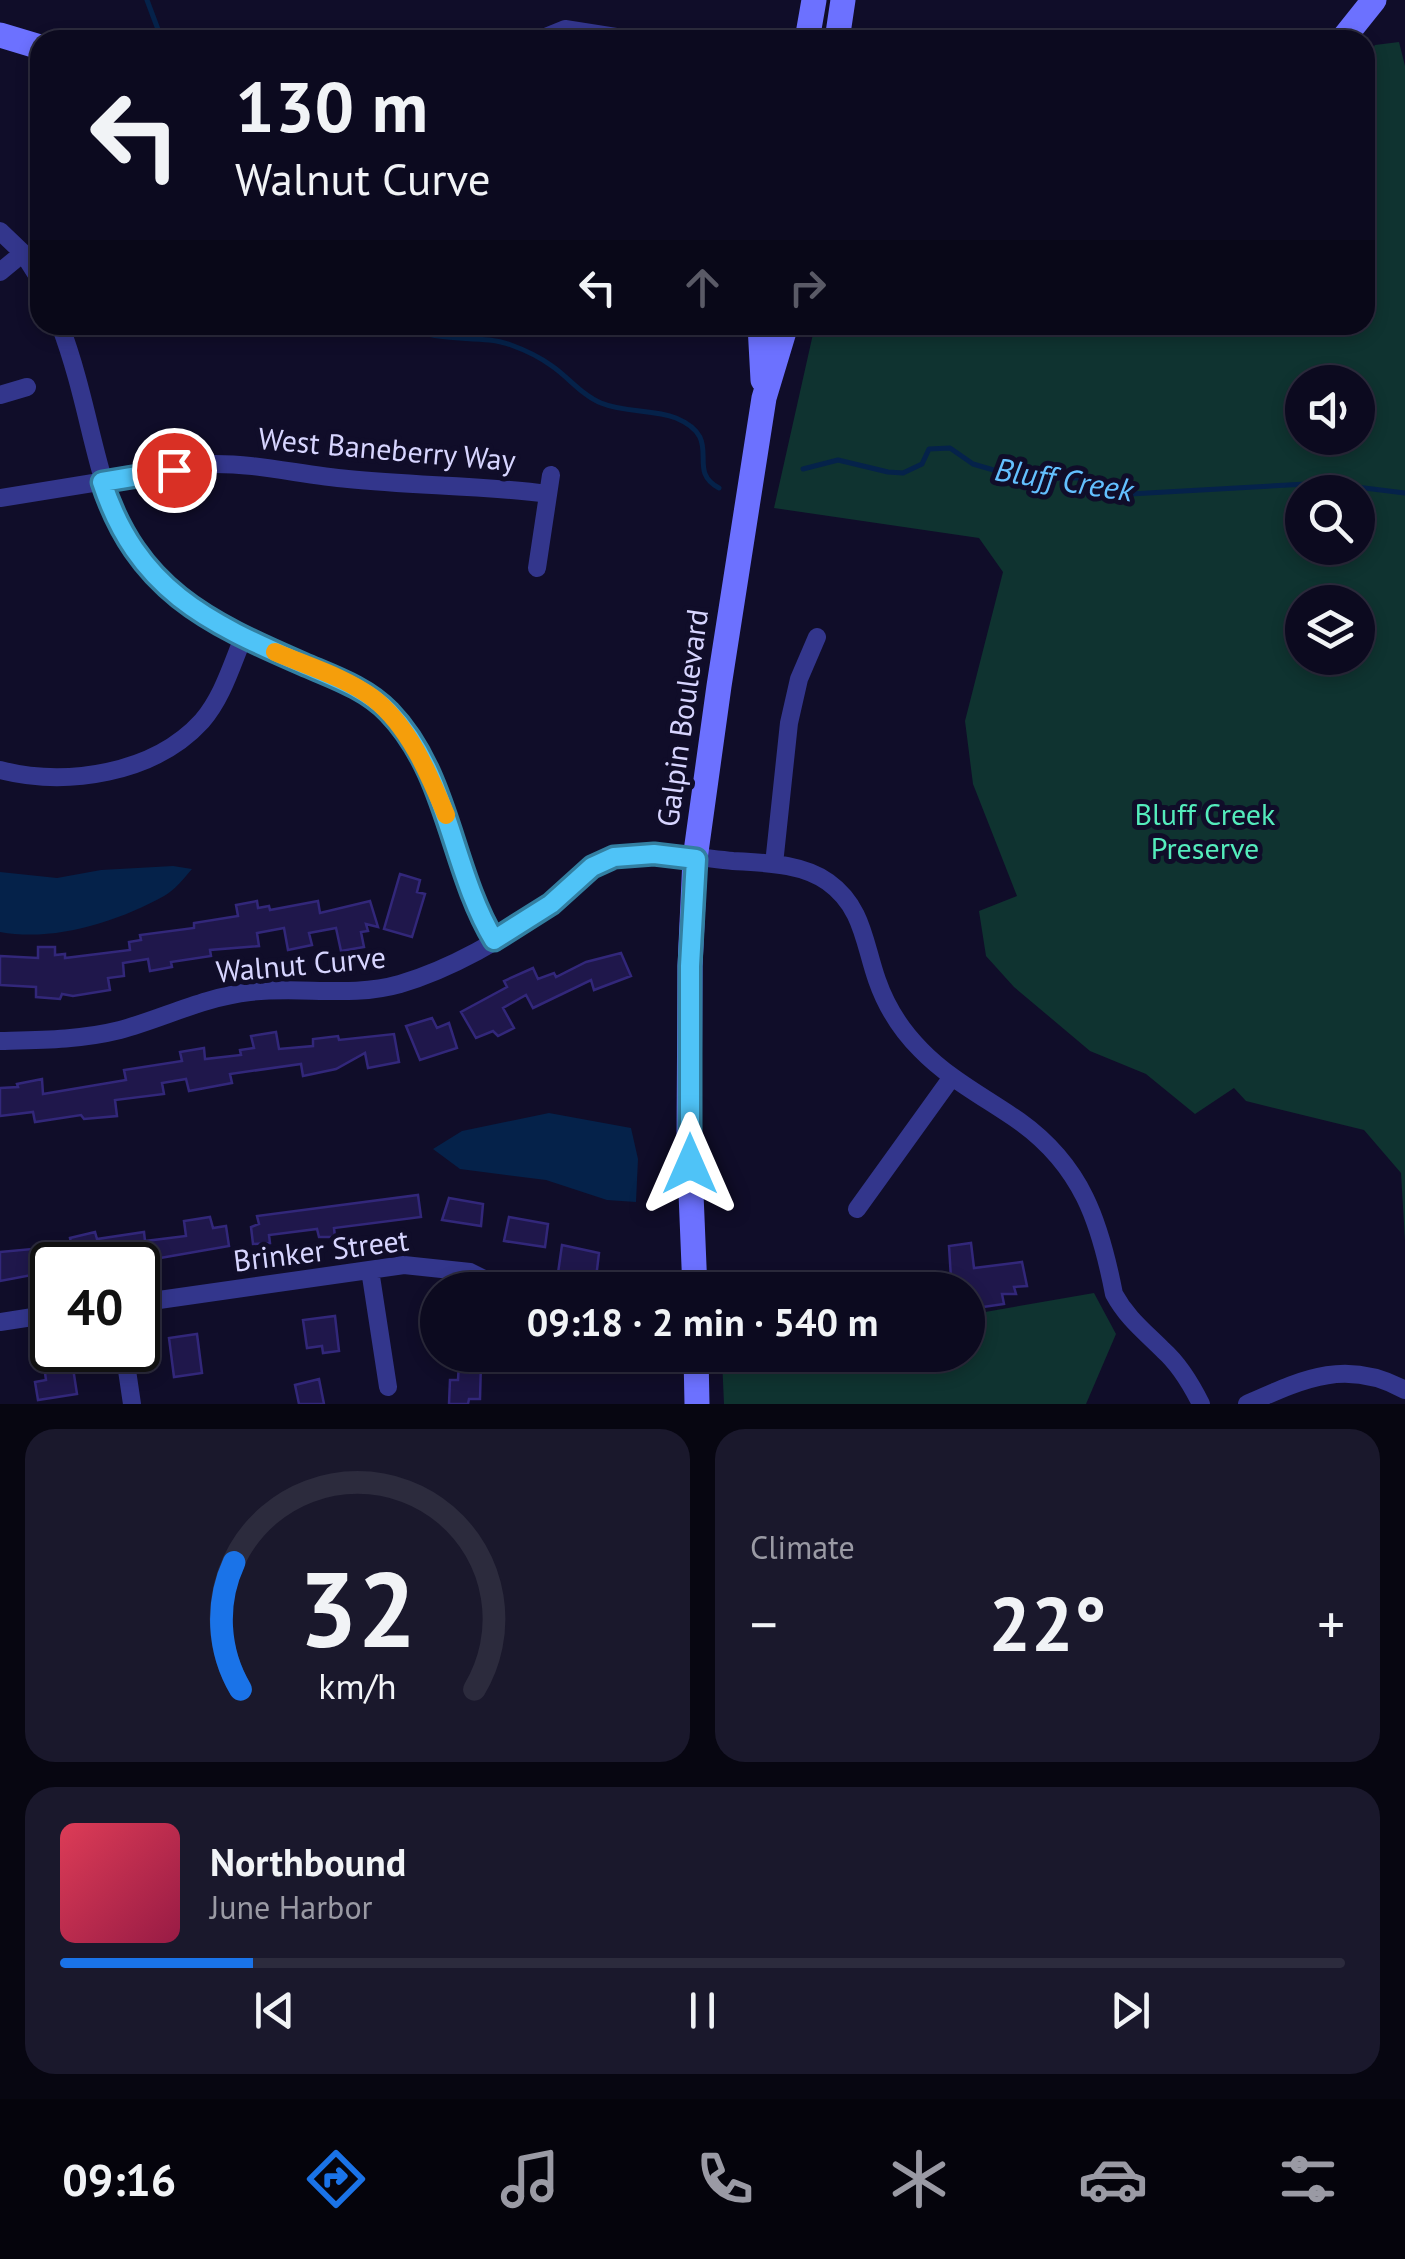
<!DOCTYPE html>
<html lang="en">
<head>
<meta charset="utf-8">
<style>
  :root { --surface:#0c0a1f; --page:#1a182c; --text:#f1f3f6; --muted:#9a9aa4; --line:#2c2b3d; --accent:#1a73e8 }
  body { margin:0; font-family:"PT Sans",sans-serif; background:var(--page); color:var(--text); height:100vh; display:flex; flex-direction:column; font-size:38px; white-space:nowrap }
  * { box-sizing:border-box; margin:0 }
  p { font-size:32px; color:var(--muted) }
  .icon { flex:none; width:55px; height:55px; fill:none; stroke:currentColor; stroke-width:2; stroke-linecap:round; stroke-linejoin:round }
  .map { position:relative; height:1404px; overflow:hidden }
  .side { display:flex; flex-direction:column; gap:25px; padding:25px; background:#070611; flex:1 }
  .side>* { flex:none }
  .banner { position:absolute; left:30px; top:30px; width:1345px; height:305px; border-radius:30px; box-shadow:0 5px 15px #0003,0 0 0 2px var(--line); background:#0c0a1f; color:var(--text); overflow:hidden }
  .fabs { position:absolute; left:1285px; top:365px; display:grid; gap:20px }
  .fabs a { display:grid; place-items:center; width:90px; height:90px; border-radius:50%; background:var(--surface); box-shadow:0 5px 15px #0003,0 0 0 2px var(--line); font-size:50px }
  .speed { position:absolute; left:30px; top:1242px; display:flex; gap:20px; font-size:50px; font-weight:700; text-align:center }
  .speed>* { display:grid; place-content:center; width:130px; height:130px; border-radius:50%; background:var(--surface); box-shadow:0 5px 15px #0003,0 0 0 2px var(--line); line-height:1 }
  .speed .limit { border:5px solid #111; border-radius:15px; background:#fff; color:#111 }
  .pin { position:absolute; display:grid; place-items:center; width:85px; height:85px; color:#fff; margin:-42px; border:5px solid #fff; border-radius:50%; box-shadow:0 2px 10px #0007 }
  .me { position:absolute; width:110px; margin:-55px; rotate:0deg; stroke-linejoin:round; filter:drop-shadow(0 0 8px #0008) }
  .turn { display:flex; align-items:center; gap:35px; height:210px; padding:0 40px; font-size:45px }
  .turn .icon { width:130px; height:130px; stroke-width:2.5 }
  .turn b { display:block; font-size:70px; line-height:85px }
  .lanes { display:flex; align-items:center; height:95px; padding:0 40px; background:#0003; justify-content:center; gap:50px; direction:ltr }
  .lanes .off { opacity:.35 }
  .big { font-size:75px; font-weight:700; line-height:1.1 }
  .side .tile { flex:1; display:flex; flex-direction:column; justify-content:center; gap:15px; min-width:0; padding:0 35px; border-radius:30px; background:var(--page) }
  .side .dial { align-items:center; gap:0 }
  .dial svg { height:260px; overflow:visible; fill:none; stroke:var(--line); stroke-width:7; stroke-linecap:round; text-anchor:middle }
  .dial text { fill:var(--text); stroke:none }
  .song { display:flex; align-items:center; gap:30px }
  .cover { width:120px; height:120px; border-radius:15px; background:linear-gradient(135deg,hsl(350 70% 55%),hsl(340 70% 35%)) }
  .played { height:10px; border-radius:5px; background:linear-gradient(90deg,var(--accent) 15%,var(--line) 15%) }
  .keys { display:flex; justify-content:space-around; direction:ltr }
  .heat { display:flex; justify-content:space-between; align-items:center; font-size:55px; direction:ltr }
  .side .tiles { flex:1; display:grid; gap:25px; grid-template-columns:1fr 1fr }
  .tile:last-child { grid-column:span 2 }
  .trip { position:absolute; left:420px; top:1272px; width:565px; height:100px; border-radius:50px; background:var(--surface); box-shadow:0 5px 15px #0003,0 0 0 2px var(--line); font-weight:700; line-height:100px; text-align:center }
  .tab-bar { display:flex; height:160px; justify-content:space-around; align-items:center; background:#05040c; color:var(--muted) }
  .tab-bar .icon { width:70px; height:70px }
  .tab-bar .selected { color:var(--accent) }
  .tab-bar b { font-size:45px; color:var(--text) }
  .map>svg:first-child { display:block }
</style>
</head>
<body>
<div class="map">
<svg width="1405" height="1404" viewBox="0 0 1405 1404">
  <rect width="100%" height="100%" fill="#100d29"/>
  <path fill="#0f3330" fill-rule="evenodd" d="M1399,42L1405,66V1241L1401,1173L1364,1130L1246,1101L1234,1088L1195,1114L1146,1074L1090,1051L1014,987L986,956L979,911L1017,896L973,784L965,721L1003,572L979,538L774,508L815,325L926,331L1025,325H1365V58L1375,45ZM1302,382H1358V438H1302ZM1302,492H1358V548H1302ZM1302,602H1358V658H1302Z
    M1094,1293L1116,1334L1086,1404H724L722,1359L746,1355H968V1315Z"/>
  <path fill="#05224a" d="M173,866L192,869C184,878 175,890 164,896C117,922 54,942 0,932V872L57,878L101,870Z
    M549,1113L631,1128L638,1159L636,1202L607,1200L546,1180L460,1169L433,1149L462,1131Z"/>
  <g fill="none" stroke-linecap="round" stroke-linejoin="round">
    <path stroke="#05224a" stroke-width="5" d="M147,0L162,40
      M407,325C436,345 479,333 511,345C525,350 541,358 552,366C568,377 583,396 601,403C625,413 652,409 676,418C726,439 684,470 719,488
      M803,469L838,460L888,472L903,473L922,464L929,449L950,448L973,464L1021,478H1082L1130,494L1324,483L1405,493"/>
  </g>
  <path fill="#1f174b" stroke="#32277a" stroke-width="2.5" d="M400,874L420,880L417,892L425,894L412,937L384,929Z
    M257,901L258,908L269,906L270,910L318,901L320,913L370,901L378,927L366,924L368,931L361,932L364,947L341,951L336,928L309,933L312,945L288,950L284,928L257,933L259,946L210,950L211,956L171,962L172,967L150,971L148,959L123,963L124,976L108,978L110,990L73,996L62,994L60,999L36,997V987L0,985V956L38,958V947H55V955L65,954V958L130,950L129,942L141,940L140,935L194,928V923L238,916L236,905Z
    M621,953L631,976L594,990L591,980L533,1008L526,995L503,1008L514,1028L498,1036L493,1031L476,1038L461,1012L507,987L504,981L533,968L538,979L554,973L556,977L586,962Z
    M432,1018L437,1028L449,1023L457,1048L420,1060L406,1026Z
    M276,1032L279,1049L313,1046V1039L338,1036L339,1040L394,1034L399,1062L368,1068L365,1053L336,1069L303,1076L301,1064L230,1074L232,1083L189,1091L186,1079L162,1083L164,1094L115,1100L117,1116L84,1119L81,1115L35,1122L33,1112L0,1116V1088L18,1087L17,1084L42,1079L43,1094L126,1080L124,1070L182,1061L180,1052L204,1048L205,1059L241,1055L240,1050L254,1048L251,1036Z
    M418,1195L421,1217L334,1228L335,1237H319L317,1229L269,1235L270,1243L253,1244L251,1227L259,1224L257,1216Z
    M449,1198L483,1204L481,1226L442,1220Z
    M210,1217L213,1228L226,1226L229,1246L120,1265L119,1259L59,1265L57,1250L72,1247L70,1238L95,1232L97,1239L144,1232L145,1241L186,1236L184,1221Z
    M509,1217L548,1224L545,1247L504,1241Z
    M971,1243L974,1268L1022,1262L1027,1286L1014,1287L1016,1294H1002L1004,1304L976,1308L975,1300L968,1302V1290H946L945,1279L951,1278L949,1246Z
    M562,1245L599,1253L596,1278L558,1273Z
    M32,1249L37,1274L0,1281V1252Z
    M335,1316L339,1351L323,1353L322,1346L307,1348L303,1320Z
    M197,1334L202,1373L174,1377L169,1338Z
    M71,1355L77,1394L38,1400L35,1382L46,1380L43,1359Z
    M459,1362L481,1363L480,1399H469L468,1404H449L450,1380H458Z
    M319,1379L324,1404H299L295,1385Z"/>
  <g fill="none" stroke-linecap="round" stroke-linejoin="round">
    <path stroke="#33368c" stroke-width="18" d="M538,40L565,29L635,40
      M0,231L23,253L40,280
      M0,272L23,253
      M60,325C111,461 86,565 243,638C290,660 355,673 391,713C448,777 451,869 494,940
      M0,395L27,387
      M0,498L210,464C257,463 301,475 348,479C415,486 481,485 548,494
      M537,568L551,475
      M0,770C66,787 154,774 202,721C222,698 231,667 243,638
      M774,864L789,723L799,679L817,637
      M0,1041C41,1040 80,1040 120,1030C164,1018 204,997 250,992C301,986 351,998 400,984C451,969 505,938 547,907C570,890 584,866 613,857C644,848 700,858 733,861C764,863 802,863 828,882C863,907 864,943 877,980C886,1006 902,1031 921,1050C949,1079 986,1098 1019,1121C1082,1166 1100,1222 1114,1294C1127,1318 1144,1331 1163,1350C1180,1365 1191,1384 1201,1404
      M857,1209L952,1077
      M370,1270L388,1387
      M138,1303L404,1265L470,1272L506,1290
      M0,1322L52,1314
      M124,1350L132,1404
      M605,1355L644,1365H696
      M1247,1404C1303,1379 1346,1358 1405,1390"/>
    <path stroke="#6c71ff" stroke-width="25" d="M0,35L40,47
      M807,40L814,0
      M837,40L843,0
      M1342,40L1374,0
      M760,325L763,380
      M695,1290L689,1145L690,966L695,859L719,686L764,398L786,325
      M696,1355L697,1404"/>
  </g>
  <g fill="none" stroke-linecap="round" stroke-linejoin="round">
    <g stroke="#337fa1" stroke-width="25">
      <path id="route" d="M174,470L102,482C137,589 206,622 303,664C333,677 366,688 389,712C449,774 451,869 494,940L551,904L592,867L614,857L654,854L696,859L690,966V1164"/>
    </g>
    <use href="#route" stroke="#4fc3f7" stroke-width="18"/>
    <path stroke="#f59e0b" stroke-width="18" d="M275,652C307,666 345,677 373,698C409,726 429,774 446,815"/>
  </g>
  <g text-anchor="middle" stroke-width="10" stroke-linejoin="round" paint-order="stroke">
    <g font-size="30" fill="#d7d5ff" stroke="#100d29">
      <text transform="translate(387 450) rotate(5)" y="10">West Baneberry Way</text>
      <text transform="translate(683 718) rotate(-82)" y="10">Galpin Boulevard</text>
      <text transform="translate(301 965) rotate(-5)" y="10">Walnut Curve</text>
      <text transform="translate(321 1251) rotate(-7)" y="10">Brinker Street</text>
    </g>
    <g font-size="30" fill="#54ecbc" stroke="#100d29">
      <text x="1205" y="825">Bluff Creek<tspan x="1205" dy="34">Preserve</tspan></text>
    </g>
    <g font-size="32" font-style="italic" fill="#63c0ff" stroke="#100d29">
      <text transform="translate(1064 480) rotate(9)" y="11">Bluff Creek</text>
    </g>
  </g>
</svg>
<div class="fabs">
<a><svg class="icon" aria-label="sound" viewBox="0 0 24 24"><path d="M4 9h4l5-4v14l-5-4H4zM17 9q2 3 0 6"/></svg></a>
<a><svg class="icon" aria-label="search" viewBox="0 0 24 24"><circle cx="10" cy="10" r="6"/><path d="M15 15l6 6"/></svg></a>
<a><svg class="icon" aria-label="layers" viewBox="0 0 24 24"><path d="M12 4l9 5-9 5-9-5zM3 14l9 5 9-5"/></svg></a>
</div>
<div class="speed"><div class="limit">40</div></div>
<div class="pin" style="left:174px;top:470px;background:#d93025"><svg class="icon" aria-label="arrive" viewBox="0 0 24 24"><path d="M6 21V4h12l-3 4 3 4H6"/></svg></div>
<svg class="me" style="left:690px;top:1164px" viewBox="-20 -20 40 40"><path d="M0-17L14 15 0 8-14 15z" fill="#4fc3f7" stroke="#fff" stroke-width="4"/></svg>
<div class="trip">09:18 · 2 min · 540 m</div>
<div class="banner">
<div class="turn"><svg class="icon" aria-label="left" viewBox="0 0 24 24"><path d="M17 20v-9H6M10 6l-5 5 5 5"/></svg><div><b>130 m</b>Walnut Curve</div></div>
<div class="lanes"><svg class="icon" aria-label="left" viewBox="0 0 24 24"><path d="M17 20v-9H6M10 6l-5 5 5 5"/></svg><svg class="icon off" aria-label="ahead" viewBox="0 0 24 24"><path d="M12 20V5M6 11l6-6 6 6"/></svg><svg class="icon off" aria-label="right" viewBox="0 0 24 24"><path d="M7 20v-9h11M14 6l5 5-5 5"/></svg></div>
</div>
</div>
<section class="side">
<div class="tiles">
<div class="tile dial"><svg viewBox="0 0 100 80">
<path d="M14 69A42 42 0 1 1 86 69"/>
<path d="M14 69A42 42 0 0 1 12 30" stroke="#1a73e8"/>
<text x="50" y="56" font-size="32" font-weight="700">32</text>
<text x="50" y="72" font-size="11">km/h</text>
</svg></div>
<div class="tile"><p>Climate</p>
<div class="heat"><a>−</a><b class="big">22°</b><a>+</a></div>
</div>
<div class="tile">
<div class="song"><i class="cover"></i><div><b>Northbound</b><p>June Harbor</p></div></div>
<div class="played"></div>
<div class="keys"><svg class="icon" aria-label="previous" viewBox="0 0 24 24"><path d="M18 5L8 12l10 7zM5 5v14"/></svg><svg class="icon" aria-label="pause" viewBox="0 0 24 24"><path d="M8 5v14M16 5v14"/></svg><svg class="icon" aria-label="next" viewBox="0 0 24 24"><path d="M6 5l10 7-10 7zM19 5v14"/></svg></div>
</div>
</div>
</section>
<nav class="tab-bar">
<b>09:16</b>
<svg class="icon selected" aria-label="directions" viewBox="0 0 24 24"><path d="M12 3l9 9-9 9-9-9zM9 14v-3h6M13 9l2 2-2 2"/></svg>
<svg class="icon" aria-label="music" viewBox="0 0 24 24"><path d="M9 18V5l10-2v13"/><circle cx="6" cy="18" r="3"/><circle cx="16" cy="16" r="3"/></svg>
<svg class="icon" aria-label="phone" viewBox="0 0 24 24"><path d="M5 4h4l2 5-3 2q2 4 5 5l2-3 5 2v4C11 20 4 13 5 4z"/></svg>
<svg class="icon" aria-label="climate" viewBox="0 0 24 24"><path d="M12 3v18M4 7l16 10M4 17L20 7"/></svg>
<svg class="icon" aria-label="car" viewBox="0 0 24 24"><path d="M5 17H2v-5l4-1 3-4h7l3 4 3 1v5h-3M9 17h6M6 11h13"/><circle cx="7" cy="17" r="2"/><circle cx="17" cy="17" r="2"/></svg>
<svg class="icon" aria-label="filters" viewBox="0 0 24 24"><path d="M4 7h16M4 17h16"/><circle cx="9" cy="7" r="2"/><circle cx="15" cy="17" r="2"/></svg>
</nav>
</body>
</html>
